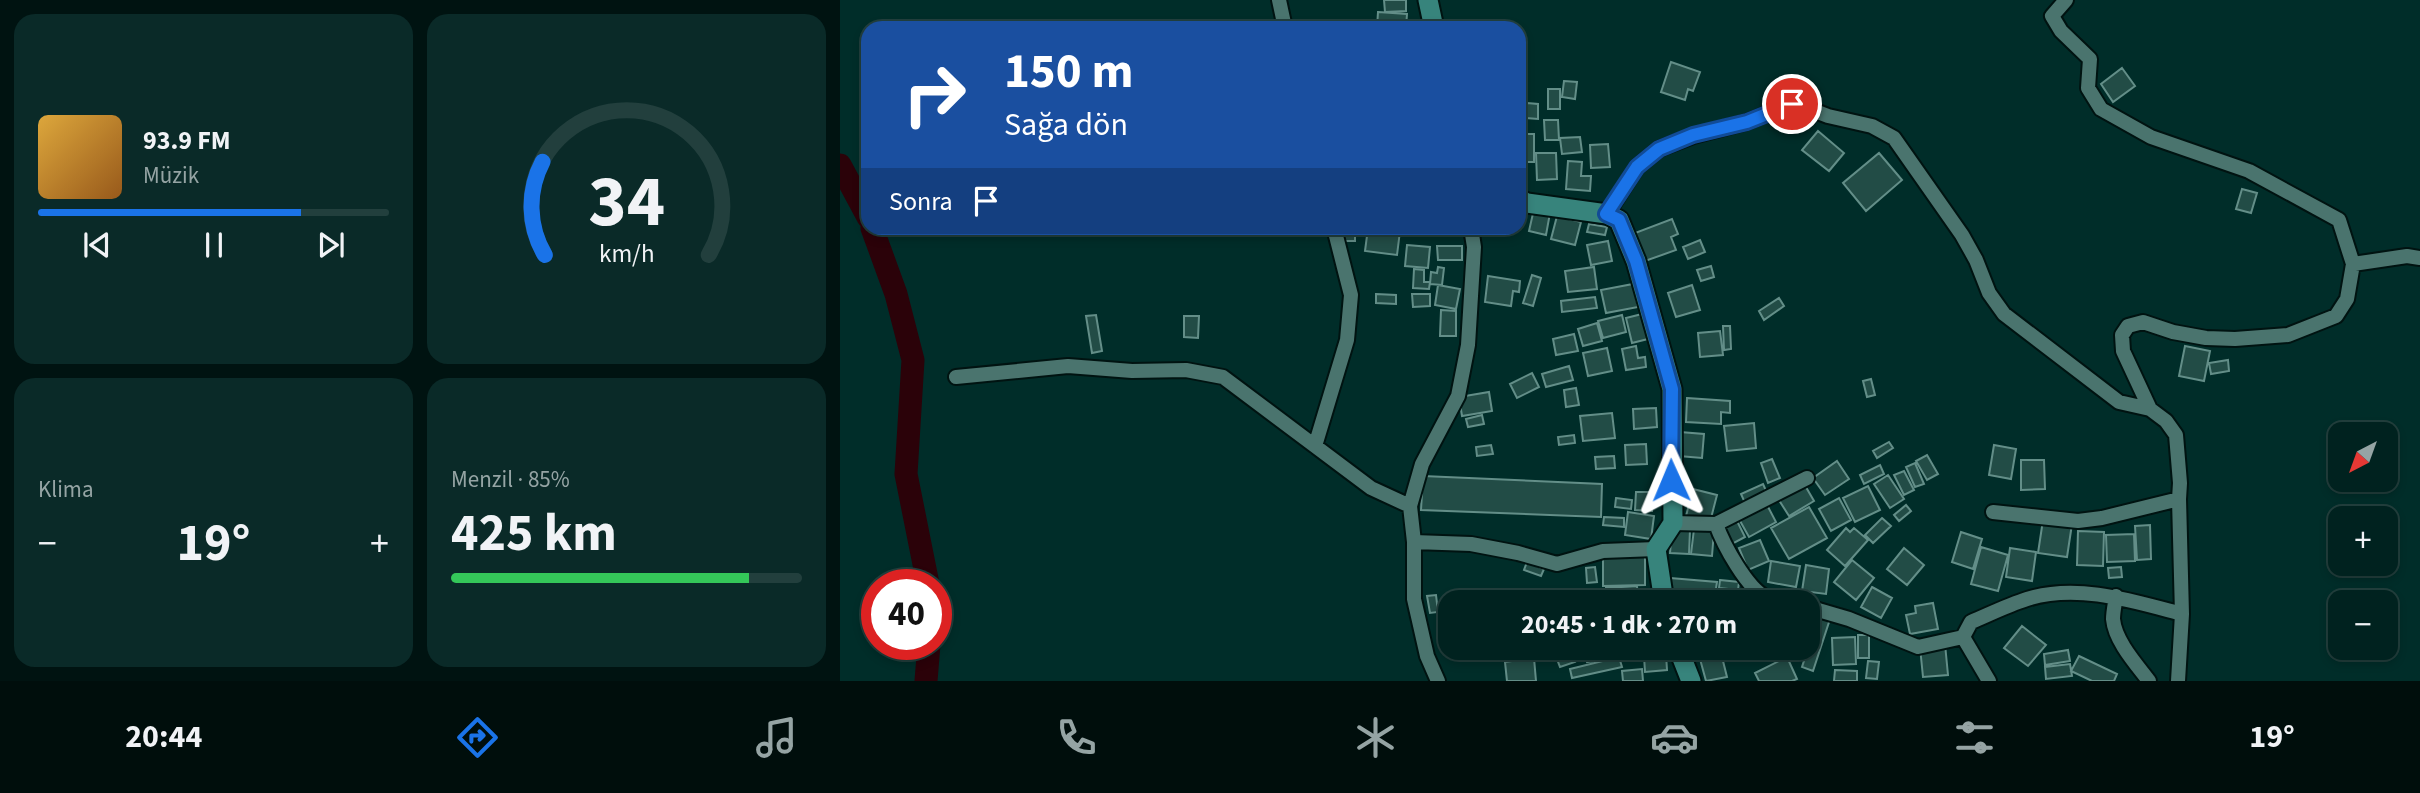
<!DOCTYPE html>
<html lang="tr">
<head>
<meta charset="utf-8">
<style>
  :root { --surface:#00221f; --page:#0a2a28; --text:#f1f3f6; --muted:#95a4a4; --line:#223f3d; --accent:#1a73e8 }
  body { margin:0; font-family:"Source Sans 3",sans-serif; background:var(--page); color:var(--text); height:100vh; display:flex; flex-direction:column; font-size:26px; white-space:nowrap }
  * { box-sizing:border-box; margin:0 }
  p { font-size:23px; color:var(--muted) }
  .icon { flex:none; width:38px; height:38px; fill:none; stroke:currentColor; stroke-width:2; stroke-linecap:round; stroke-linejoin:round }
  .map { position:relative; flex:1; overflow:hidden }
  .drawer { display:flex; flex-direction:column; gap:14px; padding:14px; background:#001311; width:840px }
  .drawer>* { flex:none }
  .banner { position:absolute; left:21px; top:21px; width:665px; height:214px; border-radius:21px; box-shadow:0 4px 10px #0003,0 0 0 2px var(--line); background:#1a4fa0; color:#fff; overflow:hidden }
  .needle { width:46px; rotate:221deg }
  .controls { position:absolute; left:1488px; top:422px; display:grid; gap:14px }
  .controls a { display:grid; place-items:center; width:70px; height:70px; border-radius:14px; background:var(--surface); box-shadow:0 4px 10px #0003,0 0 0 2px var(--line); font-size:35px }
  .speed { position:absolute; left:21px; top:569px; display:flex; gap:14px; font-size:35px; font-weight:700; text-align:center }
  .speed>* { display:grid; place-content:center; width:91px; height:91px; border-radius:50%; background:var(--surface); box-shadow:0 4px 10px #0003,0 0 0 2px var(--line); line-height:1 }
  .speed .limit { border:10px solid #d22; background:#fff; color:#111 }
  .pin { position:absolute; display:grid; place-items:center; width:60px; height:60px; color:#fff; margin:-30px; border:4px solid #fff; border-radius:50%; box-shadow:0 2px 7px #0007 }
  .me { position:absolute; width:77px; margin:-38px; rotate:359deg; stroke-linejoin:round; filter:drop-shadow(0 0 5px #0008) }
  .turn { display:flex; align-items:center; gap:24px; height:147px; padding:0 28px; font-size:32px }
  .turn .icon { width:91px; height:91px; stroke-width:2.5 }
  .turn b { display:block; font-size:49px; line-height:60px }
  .then { display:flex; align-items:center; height:66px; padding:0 28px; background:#0003; gap:14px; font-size:26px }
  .big { font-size:52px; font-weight:700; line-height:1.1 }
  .drawer .card { flex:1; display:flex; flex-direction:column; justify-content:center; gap:10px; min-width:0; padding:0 24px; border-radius:21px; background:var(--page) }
  .drawer .dial { align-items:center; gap:0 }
  .dial svg { height:182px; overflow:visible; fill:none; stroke:var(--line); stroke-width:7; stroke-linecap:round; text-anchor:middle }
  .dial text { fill:var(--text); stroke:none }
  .song { display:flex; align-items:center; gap:21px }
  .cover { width:84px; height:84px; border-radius:10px; background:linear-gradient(135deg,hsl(40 70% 55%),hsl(30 70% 35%)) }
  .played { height:7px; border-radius:4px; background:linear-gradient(90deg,var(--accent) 75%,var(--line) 75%) }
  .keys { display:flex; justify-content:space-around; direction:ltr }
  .heat { display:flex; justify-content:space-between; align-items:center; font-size:38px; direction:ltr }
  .charge { height:10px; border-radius:5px; background:linear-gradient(90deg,#34c759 85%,var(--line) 0) }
  .drawer .tiles { flex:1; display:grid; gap:14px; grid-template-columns:repeat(2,1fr) }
  .trip { position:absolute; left:598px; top:590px; width:382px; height:70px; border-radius:21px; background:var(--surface); box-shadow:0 4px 10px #0003,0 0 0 2px var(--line); font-weight:700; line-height:70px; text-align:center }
  .dock { display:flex; height:112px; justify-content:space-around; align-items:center; background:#000e0c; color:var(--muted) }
  .dock .icon { width:49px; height:49px }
  .dock .current { color:var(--accent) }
  .dock b { font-size:32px; color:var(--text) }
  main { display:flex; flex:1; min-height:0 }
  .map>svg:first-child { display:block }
</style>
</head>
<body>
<main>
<section class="drawer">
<div class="tiles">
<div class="card">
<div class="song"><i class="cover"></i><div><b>93.9 FM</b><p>Müzik</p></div></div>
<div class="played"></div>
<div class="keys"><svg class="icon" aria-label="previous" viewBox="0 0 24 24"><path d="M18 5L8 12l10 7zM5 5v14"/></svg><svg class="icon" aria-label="pause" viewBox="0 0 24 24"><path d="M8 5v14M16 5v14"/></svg><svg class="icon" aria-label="next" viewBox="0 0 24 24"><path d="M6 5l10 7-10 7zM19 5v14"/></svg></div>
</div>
<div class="card dial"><svg viewBox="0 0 100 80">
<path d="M14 69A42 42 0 1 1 86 69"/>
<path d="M14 69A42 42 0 0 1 13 28" stroke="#1a73e8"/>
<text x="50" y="56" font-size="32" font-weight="700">34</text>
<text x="50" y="72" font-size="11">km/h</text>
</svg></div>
<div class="card"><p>Klima</p>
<div class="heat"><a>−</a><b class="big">19°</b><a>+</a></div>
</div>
<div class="card"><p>Menzil · 85%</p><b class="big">425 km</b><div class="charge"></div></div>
</div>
</section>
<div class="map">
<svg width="1580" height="681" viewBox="0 0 1580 681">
  <rect width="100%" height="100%" fill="#002d29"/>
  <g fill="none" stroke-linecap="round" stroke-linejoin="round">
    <path stroke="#2b0209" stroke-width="23" d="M0,165L28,217
      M32,228L56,294L73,360L66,474L88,584
      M86,681L89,644"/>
  </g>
  <path fill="#224c46" stroke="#638e88" stroke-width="2" d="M544,0H566V11L545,12Z
    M538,12L567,14L566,28H537Z
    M831,62L860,72L853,91L848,89L845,100L821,92Z
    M1282,68L1295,86L1273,102L1261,84Z
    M724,81L737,82L735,99L722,97Z
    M708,89H720V109H708Z
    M687,103L698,104V119L686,118Z
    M704,120H718L719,140H705Z
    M978,131L1004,153L989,171L962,150Z
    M679,134H694V162H679Z
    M740,137L742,152L722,154L720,138Z
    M768,144L770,167L751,168L750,145Z
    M696,153H716L717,179L697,180Z
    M1039,153L1062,180L1026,211L1003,183Z
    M728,161L742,162L741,176H751L750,191L726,189Z
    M1402,189L1417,193L1411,213L1396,209Z
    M694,209L710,213L706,235L689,231Z
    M717,216L741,222L735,245L711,239Z
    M832,219L838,234L831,237L836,250L805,261L795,233Z
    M749,224L767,227L765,235L747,232Z
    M528,228L560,231L557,255L525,251Z
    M502,229H515V241H502Z
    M860,240L865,252L848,259L843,247Z
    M768,241L772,261L751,265L747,245Z
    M567,245L590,247L588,268L565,266Z
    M597,246H622V260H598Z
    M871,266L874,277L861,281L857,270Z
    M598,267L604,268L602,285L590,284L591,272L597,273Z
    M754,267L757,289L728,292L725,271Z
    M574,269L584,270V282H590L589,289L573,288Z
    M692,275L701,278L693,306L683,303Z
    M648,276L680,281L679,292L673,291L671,306L645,302Z
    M793,284L798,307L766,313L761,290Z
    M598,285L620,289L616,309L595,305Z
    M852,285L860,310L836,317L828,293Z
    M536,294L556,295V304L536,303Z
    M572,294H590V306L573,307Z
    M755,297L757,308L722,312L721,301Z
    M939,298L944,306L924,320L919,311Z
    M601,310L616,311V336H600Z
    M802,314L808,339L792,343L786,318Z
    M256,315L262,351L252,353L246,316Z
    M782,315L786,332L763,338L758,321Z
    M344,316H359L358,338L344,337Z
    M757,323L762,341L743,346L738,329Z
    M883,326H890L891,349L884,350Z
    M880,331L883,355L860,357L858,333Z
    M734,334L738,351L716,355L713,339Z
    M796,346L798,358L805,357L806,367L786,370L782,349Z
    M1345,346L1370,351L1364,381L1339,376Z
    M767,348L772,371L748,376L743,353Z
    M1388,360L1389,371L1371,374L1369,363Z
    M729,366L733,380L706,387L702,374Z
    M692,373L699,387L677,398L670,384Z
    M1031,379L1035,395L1027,397L1023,381Z
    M736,388L739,405L726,407L724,390Z
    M649,392L652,411L622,416L619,397Z
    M847,398L890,401V413L881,412V424L846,422Z
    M816,408L817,427L794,429L793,409Z
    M772,413L775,438L743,441L740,416Z
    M642,415L644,424L628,427L626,419Z
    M914,423L916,448L887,451L884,426Z
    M840,432L864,434L862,458L839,456Z
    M734,435L735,443L719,445L718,437Z
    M1049,442L1053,448L1037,458L1033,451Z
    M806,444L807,464L786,465L785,445Z
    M651,445L653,454L637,456L636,447Z
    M1154,445L1176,449L1171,479L1149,475Z
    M1087,455L1098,474L1087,480L1076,461Z
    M774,456L775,468L756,469L755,457Z
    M932,459L940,478L928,483L921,463Z
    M1181,460H1204L1205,489L1181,490Z
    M997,461L1009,479L985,495L973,478Z
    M1075,463L1084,484L1075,487L1066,467Z
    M1040,465L1044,474L1024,484L1020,475Z
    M1064,471L1074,490L1064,495L1054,475Z
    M1048,475L1064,499L1050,508L1034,484Z
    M583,476L762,484L761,517L581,510Z
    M963,482L974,501L949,516L937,497Z
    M923,484L927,493L905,503L901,494Z
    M1028,486L1040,510L1015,522L1003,498Z
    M853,489L877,495L870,522L846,516Z
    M796,492H812V511L795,510Z
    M776,498L792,500L791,509L775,507Z
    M999,498L1011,520L991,531L979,509Z
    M926,503L936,522L909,537L899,519Z
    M1066,505L1071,511L1059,521L1054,515Z
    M969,507L987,538L949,559L931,528Z
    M788,512L814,516L811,539L785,535Z
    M764,517L784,518V527L763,525Z
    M895,517L905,537L890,545L879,526Z
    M1042,518L1051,526L1033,543L1025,535Z
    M1203,520L1232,524L1227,557L1198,553Z
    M1310,525L1311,559L1297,560L1295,526Z
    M1006,528L1010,532L1014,528L1028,540L1005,566L987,550Z
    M832,529L850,530L849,554L830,553Z
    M854,529L874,531L872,556L851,554Z
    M1238,531L1264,532L1263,566L1237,565Z
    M1121,532L1142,539L1133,569L1112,562Z
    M1294,534L1295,561L1267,562L1266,535Z
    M920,540L929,561L908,570L899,548Z
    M1141,547L1168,555L1158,591L1131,584Z
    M1064,548L1084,565L1067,585L1047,569Z
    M1170,548L1196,552L1192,581L1166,577Z
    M763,555H805V585L763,586Z
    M1012,560L1034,578L1016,600L994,582Z
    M931,561L960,566L956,587L928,582Z
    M687,562L704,569L701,576L684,570Z
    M966,565L989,569L986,594L962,591Z
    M755,567L757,582L747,583L746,568Z
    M1281,567L1282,577L1269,578L1268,568Z
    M830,578L877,582L875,595L838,592V601L828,600Z
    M880,580L899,582L898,590L879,588Z
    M797,586L798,602H767L766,588Z
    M1032,587L1052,598L1041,618L1021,607Z
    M841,593L873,597L872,602H840Z
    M596,595L598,612L590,613L587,596Z
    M1093,603L1098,629L1070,634L1066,615L1076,613L1075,606Z
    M979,615L990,619L973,671L962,667Z
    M1182,626L1206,645L1188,666L1164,648Z
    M1018,635H1029V658H1018Z
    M1015,637L1016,664L993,665L992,638Z
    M1105,644L1108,675L1083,677L1080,647Z
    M771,648L772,658L747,662L745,651Z
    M801,648H824L825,651L802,655Z
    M913,648H942L916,657Z
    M1228,650L1230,661L1205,665L1204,654Z
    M881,653L887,677L866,681L860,659Z
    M732,654L735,662L720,667L717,659Z
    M826,654L827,670L805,672L804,656Z
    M1239,656L1277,674L1274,681H1252L1231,671Z
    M779,657L782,667L732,678L730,669Z
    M947,657L957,679L952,681H919L915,673Z
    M694,658L696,681H667L665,662Z
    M1028,661L1039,662L1037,679L1026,678Z
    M1230,664L1232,676L1206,679L1205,667Z
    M802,669L803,681H783L782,671Z
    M995,670L1017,671V681H994Z"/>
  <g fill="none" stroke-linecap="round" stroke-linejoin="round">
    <g stroke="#001311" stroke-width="18">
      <path id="street" d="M439,0L445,28
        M1226,0L1212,16L1221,31L1250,59L1248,88L1261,109L1311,137L1409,171L1499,220L1513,264
        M767,214L797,167L819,149L853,136L907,122L946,106L957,104L988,116L1032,126L1054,138L1122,235L1136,260L1149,293L1164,314L1279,402L1310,409L1326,421L1336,435L1340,483L1339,499L1342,614L1338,681
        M116,377L228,366L292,371L346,370L383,377L531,488L570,506
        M1310,409L1283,351L1282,335L1288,326L1303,322L1333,332L1366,338L1395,339L1448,335L1496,316L1507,299L1513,264L1567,256L1580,258
        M475,446L507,340L511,295L494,228
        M1153,512L1238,521L1262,518L1339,499
        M833,523L876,524C883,544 907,589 927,598C932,600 938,601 944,602
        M876,524L967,478
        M574,542L631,544L678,553L717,564L763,551L816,549
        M1276,596C1275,603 1273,612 1273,619C1275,641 1296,664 1309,681
        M968,607L1009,619L1078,647L1123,637L1149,681
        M1123,637L1131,622C1150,614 1168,605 1187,599C1237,583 1293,601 1342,614
        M598,681L587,656L574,599V542L570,506L582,464L618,396L628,345L634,247L631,228"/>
    </g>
    <g stroke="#001311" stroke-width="23">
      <path id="secondary" d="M588,0L594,28
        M679,199L687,203L767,214L779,220L796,261L832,389L833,523L816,549L824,602
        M838,648L851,681"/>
    </g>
    <use href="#street" stroke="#4a746e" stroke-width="14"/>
    <use href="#secondary" stroke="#37847c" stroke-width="19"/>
  </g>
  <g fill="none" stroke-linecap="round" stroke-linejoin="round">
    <g stroke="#114b97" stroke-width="18">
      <path id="route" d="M831,480L832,389L796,261L779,220L766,214L797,167L819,149L853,135L907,122L952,104"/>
    </g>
    <use href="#route" stroke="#1a73e8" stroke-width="12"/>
  </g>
</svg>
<div class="controls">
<a><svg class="needle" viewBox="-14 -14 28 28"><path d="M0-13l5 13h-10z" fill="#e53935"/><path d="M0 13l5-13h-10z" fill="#95a4a4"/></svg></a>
<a>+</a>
<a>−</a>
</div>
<div class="speed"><div class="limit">40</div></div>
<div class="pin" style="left:952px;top:104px;background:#d93025"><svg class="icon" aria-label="arrive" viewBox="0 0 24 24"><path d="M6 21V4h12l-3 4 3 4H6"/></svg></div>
<svg class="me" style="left:831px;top:480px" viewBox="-20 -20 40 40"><path d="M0-17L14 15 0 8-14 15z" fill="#1a73e8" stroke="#fff" stroke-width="4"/></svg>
<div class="trip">20:45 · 1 dk · 270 m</div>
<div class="banner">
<div class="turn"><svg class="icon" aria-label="right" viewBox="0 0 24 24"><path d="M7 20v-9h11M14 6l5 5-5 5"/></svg><div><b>150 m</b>Sağa dön</div></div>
<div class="then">Sonra<svg class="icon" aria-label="arrive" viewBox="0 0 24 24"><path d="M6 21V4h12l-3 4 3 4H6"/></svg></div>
</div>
</div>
</main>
<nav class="dock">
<b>20:44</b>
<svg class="icon current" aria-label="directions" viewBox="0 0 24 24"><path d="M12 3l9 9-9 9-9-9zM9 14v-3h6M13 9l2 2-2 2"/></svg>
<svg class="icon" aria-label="music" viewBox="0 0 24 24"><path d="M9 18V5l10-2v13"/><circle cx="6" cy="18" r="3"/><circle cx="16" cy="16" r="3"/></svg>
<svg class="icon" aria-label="phone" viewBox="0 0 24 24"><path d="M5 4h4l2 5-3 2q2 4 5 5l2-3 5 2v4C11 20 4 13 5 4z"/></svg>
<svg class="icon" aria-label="climate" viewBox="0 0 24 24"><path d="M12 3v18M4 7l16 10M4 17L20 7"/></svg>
<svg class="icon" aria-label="car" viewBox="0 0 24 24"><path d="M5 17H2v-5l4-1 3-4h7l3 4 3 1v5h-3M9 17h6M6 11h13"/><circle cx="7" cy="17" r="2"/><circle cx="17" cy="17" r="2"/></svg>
<svg class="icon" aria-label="filters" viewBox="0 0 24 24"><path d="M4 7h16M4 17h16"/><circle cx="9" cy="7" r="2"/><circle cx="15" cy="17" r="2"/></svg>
<b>19°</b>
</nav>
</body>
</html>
